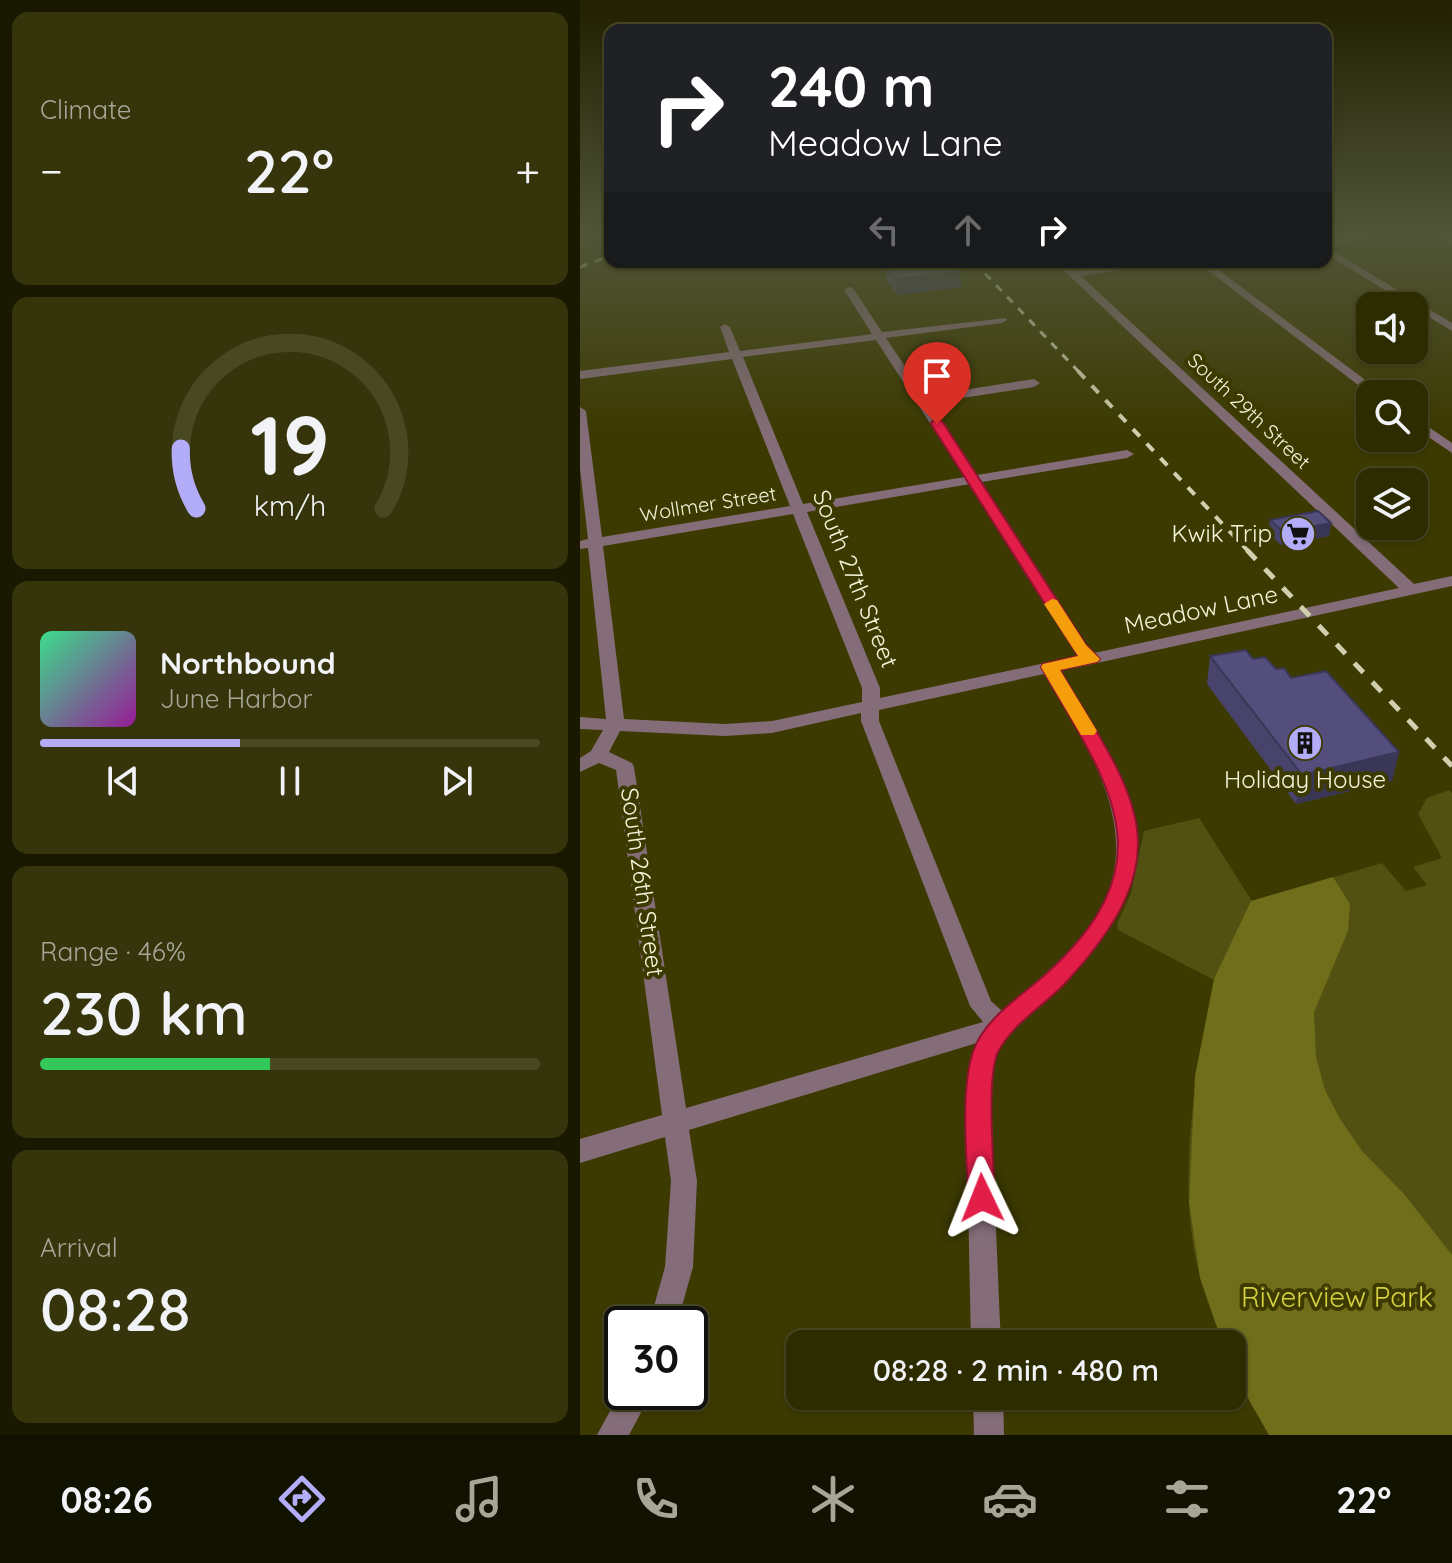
<!DOCTYPE html>
<html lang="en">
<head>
<meta charset="utf-8">
<style>
  :root { --surface:#2d2c01; --page:#35340b; --text:#f1f3f6; --muted:#a7a799; --line:#484823; --accent:#b3acf9 }
  body { margin:0; font-family:Quicksand,sans-serif; background:var(--page); color:var(--text); height:100vh; display:flex; flex-direction:column; font-size:30px; white-space:nowrap }
  * { box-sizing:border-box; margin:0 }
  p { font-size:26px; color:var(--muted) }
  .icon { flex:none; width:44px; height:44px; fill:none; stroke:currentColor; stroke-width:2; stroke-linecap:round; stroke-linejoin:round }
  .map { position:relative; flex:1; overflow:hidden }
  .side { display:flex; flex-direction:column; gap:12px; padding:12px; background:#191801; width:580px }
  .side>* { flex:none }
  .guide { position:absolute; left:24px; top:24px; width:728px; height:244px; border-radius:16px; box-shadow:0 2px 6px #0004,0 0 0 2px var(--line); background:#202124; color:#fff; overflow:hidden }
  .fabs { position:absolute; left:776px; top:292px; display:grid; gap:16px }
  .fabs a { display:grid; place-items:center; width:72px; height:72px; border-radius:16px; background:var(--surface); box-shadow:0 2px 6px #0004,0 0 0 2px var(--line); font-size:40px }
  .speed { position:absolute; left:24px; top:1306px; display:flex; gap:16px; font-size:40px; font-weight:700; text-align:center }
  .speed>* { display:grid; place-content:center; width:104px; height:104px; border-radius:50%; background:var(--surface); box-shadow:0 2px 6px #0004,0 0 0 2px var(--line); line-height:1 }
  .speed .limit { border:4px solid #111; border-radius:12px; background:#fff; color:#111 }
  .pin { position:absolute; display:grid; place-items:center; width:68px; height:68px; color:#fff; margin:-82px -34px; border-radius:50% 50% 50% 0; rotate:-45deg; box-shadow:0 0 8px #0007 }
  .pin .icon { rotate:45deg }
  .me { position:absolute; width:88px; margin:-44px; rotate:358deg; stroke-linejoin:round; filter:drop-shadow(0 0 6px #0008) }
  .turn { display:flex; align-items:center; gap:28px; height:168px; padding:0 32px; font-size:36px }
  .turn .icon { width:104px; height:104px; stroke-width:2.5 }
  .turn b { display:block; font-size:56px; line-height:68px }
  .lanes { display:flex; align-items:center; height:76px; padding:0 32px; background:#0003; justify-content:center; gap:40px; direction:ltr }
  .lanes .off { opacity:.35 }
  .big { font-size:60px; font-weight:600; line-height:1.1 }
  .side .tile { flex:1; display:flex; flex-direction:column; justify-content:center; gap:12px; min-width:0; padding:0 28px; border-radius:16px; background:var(--page) }
  .side .dial { align-items:center; gap:0 }
  .dial svg { height:208px; overflow:visible; fill:none; stroke:var(--line); stroke-width:7; stroke-linecap:round; text-anchor:middle }
  .dial text { fill:var(--text); stroke:none }
  .song { display:flex; align-items:center; gap:24px }
  .cover { width:96px; height:96px; border-radius:12px; background:linear-gradient(135deg,hsl(150 70% 55%),hsl(300 70% 35%)) }
  .played { height:8px; border-radius:4px; background:linear-gradient(90deg,var(--accent) 40%,var(--line) 40%) }
  .keys { display:flex; justify-content:space-around; direction:ltr }
  .heat { display:flex; justify-content:space-between; align-items:center; font-size:44px; direction:ltr }
  .charge { height:12px; border-radius:6px; background:linear-gradient(90deg,#34c759 46%,var(--line) 0) }
  .trip { position:absolute; left:206px; top:1330px; width:460px; height:80px; border-radius:16px; background:var(--surface); box-shadow:0 2px 6px #0004,0 0 0 2px var(--line); font-weight:600; line-height:80px; text-align:center }
  .dock { display:flex; height:128px; justify-content:space-around; align-items:center; background:#121200; color:var(--muted) }
  .dock .icon { width:56px; height:56px }
  .dock .active { color:var(--accent) }
  .dock b { font-size:36px; color:var(--text) }
  main { display:flex; flex:1; min-height:0 }
  .map>svg:first-child { display:block }
</style>
</head>
<body>
<main>
<section class="side">
<div class="tile"><p>Climate</p>
<div class="heat"><a>−</a><b class="big">22°</b><a>+</a></div>
</div>
<div class="tile dial"><svg viewBox="0 0 100 80">
<path d="M14 69A42 42 0 1 1 86 69"/>
<path d="M14 69A42 42 0 0 1 8 46" stroke="#b3acf9"/>
<text x="50" y="56" font-size="32" font-weight="700">19</text>
<text x="50" y="72" font-size="11">km/h</text>
</svg></div>
<div class="tile">
<div class="song"><i class="cover"></i><div><b>Northbound</b><p>June Harbor</p></div></div>
<div class="played"></div>
<div class="keys"><svg class="icon" aria-label="previous" viewBox="0 0 24 24"><path d="M18 5L8 12l10 7zM5 5v14"/></svg><svg class="icon" aria-label="pause" viewBox="0 0 24 24"><path d="M8 5v14M16 5v14"/></svg><svg class="icon" aria-label="next" viewBox="0 0 24 24"><path d="M6 5l10 7-10 7zM19 5v14"/></svg></div>
</div>
<div class="tile"><p>Range · 46%</p><b class="big">230 km</b><div class="charge"></div></div>
<div class="tile"><p>Arrival</p><b class="big">08:28</b></div>
</section>
<div class="map">
<svg width="872" height="1435" viewBox="0 0 872 1435">
  <rect width="100%" height="100%" fill="#3c3a01"/>
  <path fill="#535111" d="M869,790L872,793V1435H689L652,1370V1344H643C635,1323 627,1301 621,1280C594,1186 616,1073 634,980L538,930L537,924L551,893L564,831L619,818L672,901L802,863L826,891L847,885L833,867L862,858L838,814L847,798Z"/>
  <path fill="#706d1b" d="M753,877L770,904L768,931L734,1012L736,1057L745,1090L760,1119L782,1151L824,1194L872,1255V1435H689L652,1370V1344H643L620,1278L609,1202L615,1076L634,979L671,901Z"/>
  <g fill="none" stroke-linecap="round" stroke-linejoin="round">
    <path fill="#846d78" fill-rule="evenodd" d="M797,232H826L746,245V239Z
      M850,232H862L872,238V245Z
      M746,247L872,323V331L746,254Z
      M475,262H486L495,271L565,262H594L501,276L834,584L872,576V586L480,671C557,797 602,860 485,983C464,1005 429,1023 417,1052C404,1084 412,1127 413,1161C416,1222 418,1283 421,1344H391L386,1103L390,1062L397,1043L109,1130L117,1181L113,1267L97,1324H69L85,1267L91,1181L85,1137L0,1163V1139L82,1115L36,770L19,763L0,772V758L11,751L23,730L0,729V717L26,719L8,548L0,549V541L8,539L0,469V407L6,411L22,537L210,506L152,359L0,379V371L149,352L140,327L145,324L150,327L160,351L292,334L264,290L269,287L273,288L302,332L426,318L427,320L422,323L306,338L345,396L454,379L460,383L454,387L349,403L397,475L547,450L554,454L547,458L402,482L505,645L514,653L819,588ZM296,340L385,477L223,504L163,357ZM390,484L498,656L300,698V688L227,512ZM213,514L282,688V702L192,721L145,724L44,719L23,546ZM464,674C512,754 574,843 506,931C482,962 451,985 422,1011L411,1001L299,721V710ZM281,713V721L390,1006L403,1022L106,1108L54,767L52,763L29,752L40,731L145,736L192,733Z
      M617,262H628L804,394H790Z
      M834,417L872,443V453L834,427Z
      M42,1389V1392H72L49,1435H17Z
      M393,1396H423L424,1435H394Z"/>
    <path stroke="#d0d0af" stroke-width="3" stroke-dasharray="8 8" stroke-linecap="butt" d="M394,262L500,373
      M0,267L30,256"/>
    <path stroke="#d0d0af" stroke-width="4" stroke-dasharray="10 10" stroke-linecap="butt" d="M498,371L669,552"/>
    <path stroke="#d0d0af" stroke-width="5" stroke-dasharray="13 13" stroke-linecap="butt" d="M667,550L872,766"/>
  </g>
  <path fill="#47436a" d="M306,266L380,272L381,287L317,295L307,281Z
    M690,520L751,523L749,536L701,545L688,533Z
    M630,656L696,669L819,752L812,781L716,804L627,684Z"/>
  <path fill="#3a3756" d="M380,272L381,287L317,295L316,279Z
    M751,523L749,536L701,545L703,532Z
    M819,752L812,781L716,804L722,775Z"/>
  <path fill="#534e7b" stroke="#3a3756" stroke-width="2" d="M326,262H372L380,272L316,279L306,266Z
    M738,511L751,523L703,532L690,520Z
    M666,650L673,659L685,657L696,669L704,668L711,678L746,671L819,752L722,775L630,656Z"/>
  <linearGradient id="sky" x2="0" y2="1"><stop stop-color="#212001"/><stop offset="0.54" stop-color="#505538"/><stop offset="1" stop-color="#505538" stop-opacity="0"/></linearGradient>
  <rect width="872" height="433" fill="url(#sky)"/>
  <path fill="#e11d48" stroke="#92132f" stroke-width="2" d="M352,421H362L506,645L520,659L517,662L480,670C555,797 605,851 490,978C468,1004 434,1021 418,1052C406,1077 414,1166 415,1198L411,1207L402,1210L392,1207L388,1198C387,1156 380,1091 393,1052C404,1018 442,996 467,973C591,860 528,784 461,667L463,664L498,656L351,424Z"/>
  <path fill="#f59e0b" d="M472,599L477,600L506,645L520,659L517,662L480,670L517,731L514,735H501L461,667L463,664L498,656L464,604Z"/>
  <defs>
    <g id="supermarket-disc" transform="scale(1.8)"><circle r="9.5" fill="#b3acf9" stroke="#3c3a01"/><path d="M-6-5.5h2.5l.6 2H6L4.5 2H-2.5L-4.4-4H-6ZM-1.5 3.2a1.3 1.3 0 1 0 .1 0ZM3 3.2a1.3 1.3 0 1 0 .1 0Z" fill="#111"/></g>
    <g id="building-disc" transform="scale(1.8)"><circle r="9.5" fill="#b3acf9" stroke="#3c3a01"/><path d="M-4-6H4V6H1V3H-1V6H-4ZM-2.5-4.3h1.7v1.8h-1.7ZM.8-4.3h1.7v1.8H.8ZM-2.5-1h1.7V.8h-1.7ZM.8-1h1.7V.8H.8Z" fill="#111"/></g>
  </defs>
  <g fill-rule="evenodd">
    <use href="#supermarket-disc" x="718" y="534"/>
    <use href="#building-disc" x="725" y="743"/>
  </g>
  <g text-anchor="middle" stroke-width="8" stroke-linejoin="round" paint-order="stroke">
    <g font-size="20" fill="#f3f4d8" stroke="#3c3a01">
      <text transform="translate(669 411) rotate(43)" y="7">South 29th Street</text>
      <text transform="translate(128 504) rotate(-9)" y="7">Wollmer Street</text>
    </g>
    <g font-size="24" fill="#f3f4d8" stroke="#3c3a01" text-anchor="end">
      <text x="692" y="542">Kwik Trip</text>
      <text x="725" y="788" text-anchor="middle">Holiday House</text>
    </g>
    <g font-size="24" fill="#f3f4d8" stroke="#3c3a01">
      <text transform="translate(275 579) rotate(68)" y="8">South 27th Street</text>
      <text transform="translate(621 610) rotate(-12)" y="8">Meadow Lane</text>
      <text transform="translate(62 882) rotate(82)" y="8">South 26th Street</text>
    </g>
    <g font-size="28" fill="#d4d040" stroke="#3c3a01">
      <text x="757" y="1307">Riverview Park</text>
    </g>
  </g>
</svg>
<div class="fabs">
<a><svg class="icon" aria-label="sound" viewBox="0 0 24 24"><path d="M4 9h4l5-4v14l-5-4H4zM17 9q2 3 0 6"/></svg></a>
<a><svg class="icon" aria-label="search" viewBox="0 0 24 24"><circle cx="10" cy="10" r="6"/><path d="M15 15l6 6"/></svg></a>
<a><svg class="icon" aria-label="layers" viewBox="0 0 24 24"><path d="M12 4l9 5-9 5-9-5zM3 14l9 5 9-5"/></svg></a>
</div>
<div class="speed"><div class="limit">30</div></div>
<div class="pin" style="left:357px;top:424px;background:#d93025"><svg class="icon" aria-label="arrive" viewBox="0 0 24 24"><path d="M6 21V4h12l-3 4 3 4H6"/></svg></div>
<svg class="me" style="left:402px;top:1198px" viewBox="-20 -20 40 40"><path d="M0-17L14 15 0 8-14 15z" fill="#e11d48" stroke="#fff" stroke-width="4"/></svg>
<div class="trip">08:28 · 2 min · 480 m</div>
<div class="guide">
<div class="turn"><svg class="icon" aria-label="right" viewBox="0 0 24 24"><path d="M7 20v-9h11M14 6l5 5-5 5"/></svg><div><b>240 m</b>Meadow Lane</div></div>
<div class="lanes"><svg class="icon off" aria-label="left" viewBox="0 0 24 24"><path d="M17 20v-9H6M10 6l-5 5 5 5"/></svg><svg class="icon off" aria-label="ahead" viewBox="0 0 24 24"><path d="M12 20V5M6 11l6-6 6 6"/></svg><svg class="icon" aria-label="right" viewBox="0 0 24 24"><path d="M7 20v-9h11M14 6l5 5-5 5"/></svg></div>
</div>
</div>
</main>
<nav class="dock">
<b>08:26</b>
<svg class="icon active" aria-label="directions" viewBox="0 0 24 24"><path d="M12 3l9 9-9 9-9-9zM9 14v-3h6M13 9l2 2-2 2"/></svg>
<svg class="icon" aria-label="music" viewBox="0 0 24 24"><path d="M9 18V5l10-2v13"/><circle cx="6" cy="18" r="3"/><circle cx="16" cy="16" r="3"/></svg>
<svg class="icon" aria-label="phone" viewBox="0 0 24 24"><path d="M5 4h4l2 5-3 2q2 4 5 5l2-3 5 2v4C11 20 4 13 5 4z"/></svg>
<svg class="icon" aria-label="climate" viewBox="0 0 24 24"><path d="M12 3v18M4 7l16 10M4 17L20 7"/></svg>
<svg class="icon" aria-label="car" viewBox="0 0 24 24"><path d="M5 17H2v-5l4-1 3-4h7l3 4 3 1v5h-3M9 17h6M6 11h13"/><circle cx="7" cy="17" r="2"/><circle cx="17" cy="17" r="2"/></svg>
<svg class="icon" aria-label="filters" viewBox="0 0 24 24"><path d="M4 7h16M4 17h16"/><circle cx="9" cy="7" r="2"/><circle cx="15" cy="17" r="2"/></svg>
<b>22°</b>
</nav>
</body>
</html>
